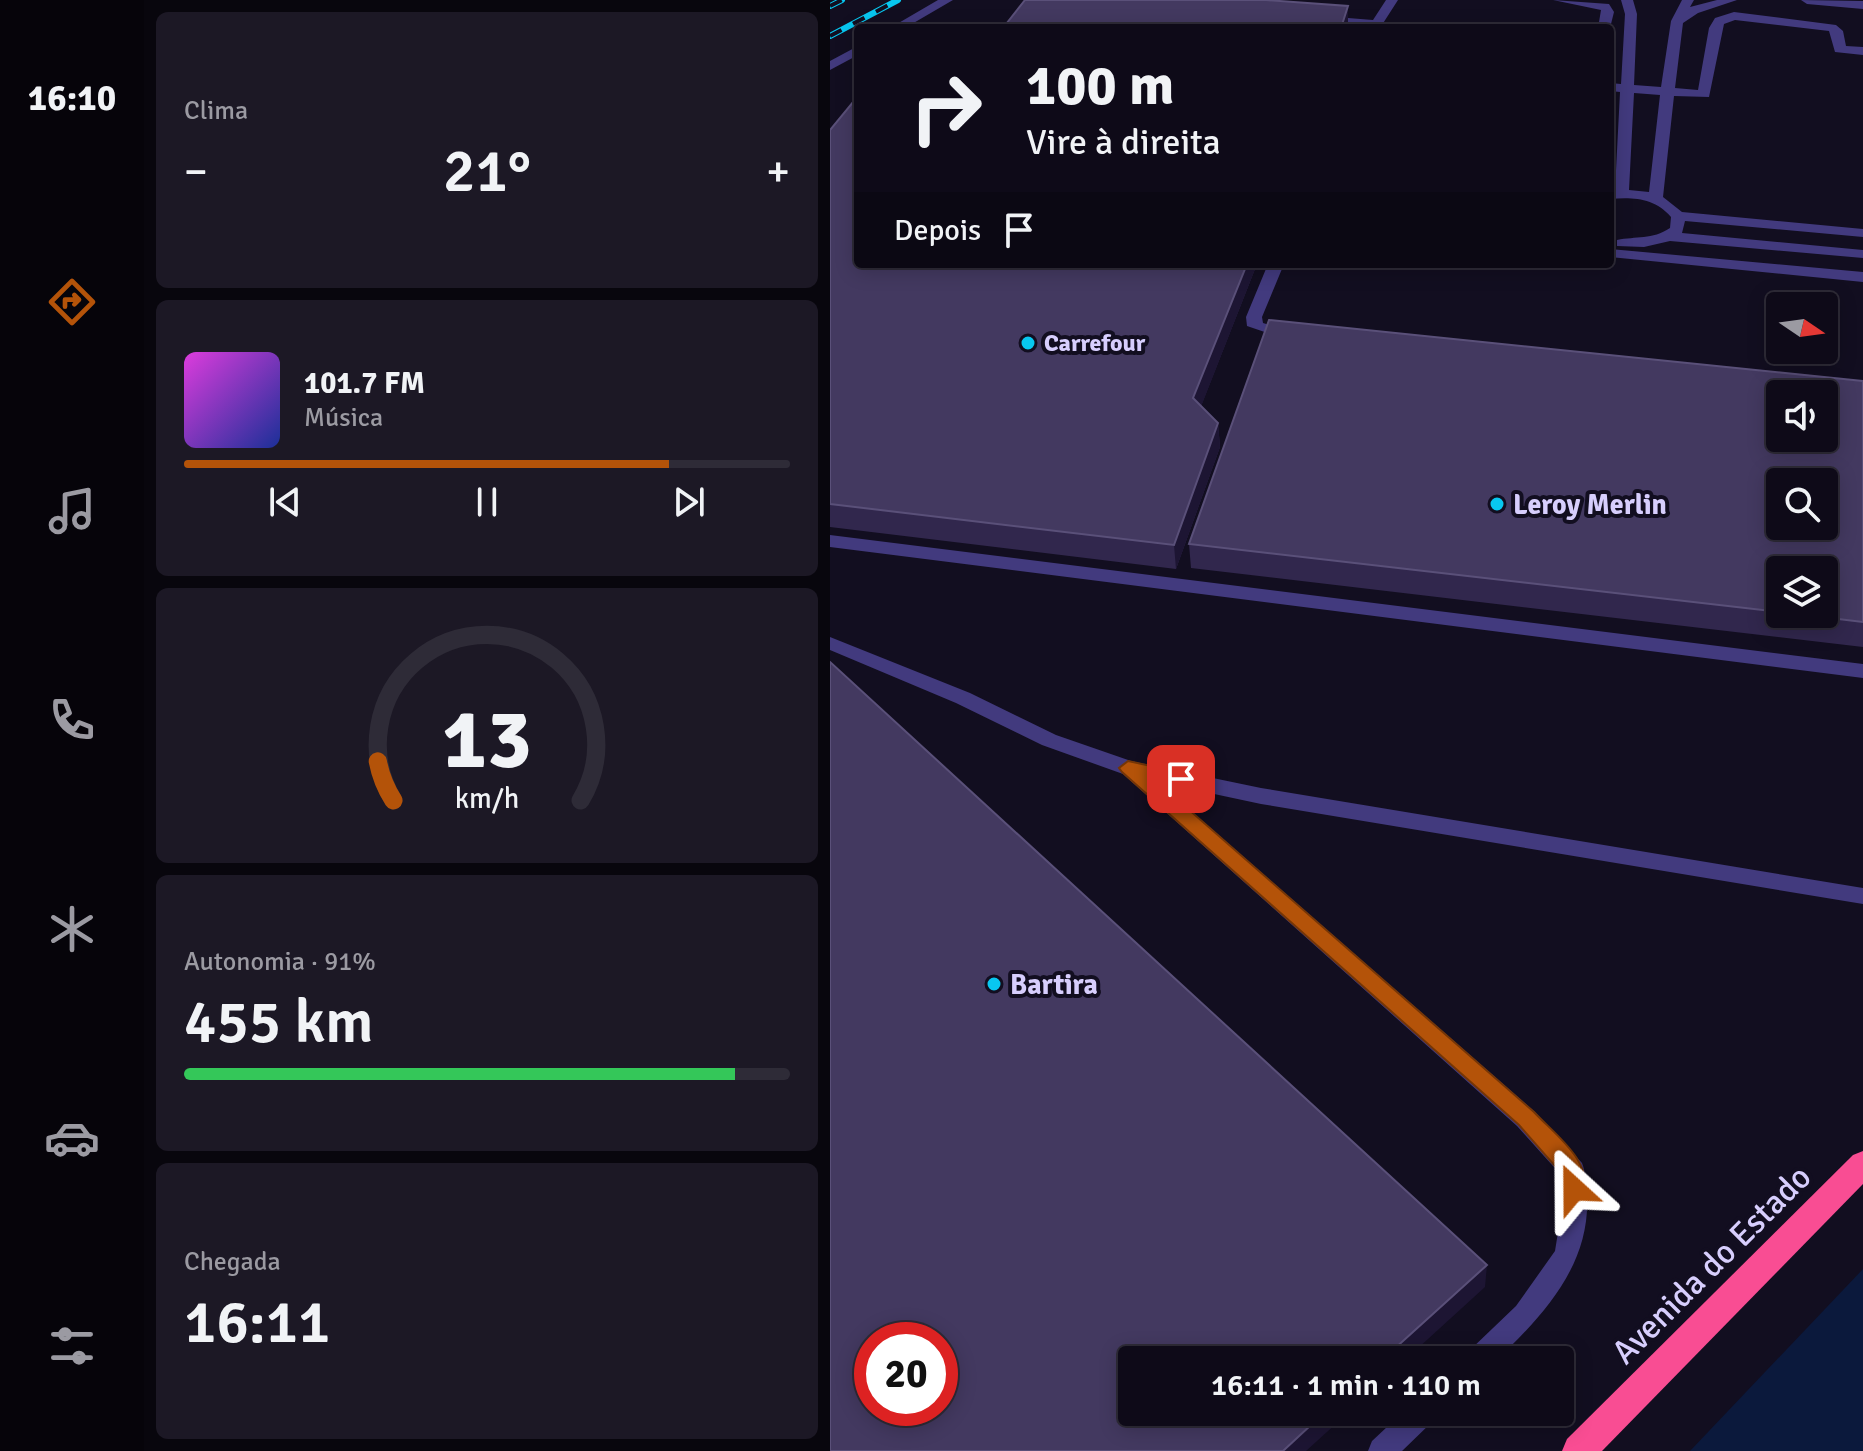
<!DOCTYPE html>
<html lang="pt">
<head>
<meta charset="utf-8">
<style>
  :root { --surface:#0e0a18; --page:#1c1825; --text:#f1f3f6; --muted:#9b9aa2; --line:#2e2b37; --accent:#b45309 }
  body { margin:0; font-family:Signika,sans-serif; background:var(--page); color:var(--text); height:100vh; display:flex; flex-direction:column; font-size:30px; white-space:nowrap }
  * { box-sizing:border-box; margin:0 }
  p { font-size:26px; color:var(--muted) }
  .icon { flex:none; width:44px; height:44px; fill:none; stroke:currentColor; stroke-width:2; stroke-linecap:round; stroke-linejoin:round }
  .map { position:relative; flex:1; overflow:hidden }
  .side { display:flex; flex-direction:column; gap:12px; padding:12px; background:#08060d; width:686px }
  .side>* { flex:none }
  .banner { position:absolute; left:24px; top:24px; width:760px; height:244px; border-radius:8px; box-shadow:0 4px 20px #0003,0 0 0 2px var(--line); background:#0e0a18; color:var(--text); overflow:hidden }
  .needle { width:52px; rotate:103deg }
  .controls { position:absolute; left:936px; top:292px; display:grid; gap:16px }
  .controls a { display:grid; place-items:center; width:72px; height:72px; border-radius:8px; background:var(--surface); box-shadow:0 4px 20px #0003,0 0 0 2px var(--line); font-size:40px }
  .speed { position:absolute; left:24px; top:1322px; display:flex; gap:16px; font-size:40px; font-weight:700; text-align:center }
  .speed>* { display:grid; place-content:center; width:104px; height:104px; border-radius:50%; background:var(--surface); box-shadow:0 4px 20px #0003,0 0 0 2px var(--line); line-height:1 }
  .speed .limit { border:12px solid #d22; background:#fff; color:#111 }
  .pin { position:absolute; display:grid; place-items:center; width:68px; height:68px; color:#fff; margin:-34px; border-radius:16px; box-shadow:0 4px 12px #0006 }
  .me { position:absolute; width:88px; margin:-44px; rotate:336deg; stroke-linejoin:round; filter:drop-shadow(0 0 6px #0008) }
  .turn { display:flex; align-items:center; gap:28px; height:168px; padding:0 40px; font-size:36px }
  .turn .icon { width:104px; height:104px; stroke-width:2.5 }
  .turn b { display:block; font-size:56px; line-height:68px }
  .then { display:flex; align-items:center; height:76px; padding:0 40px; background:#0003; gap:16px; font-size:30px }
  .big { font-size:60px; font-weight:600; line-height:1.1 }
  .side .tile { flex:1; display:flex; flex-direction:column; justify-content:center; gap:12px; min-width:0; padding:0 28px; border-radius:12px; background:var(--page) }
  .side .dial { align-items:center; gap:0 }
  .dial svg { height:208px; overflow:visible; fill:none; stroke:var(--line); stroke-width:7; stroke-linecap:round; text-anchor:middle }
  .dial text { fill:var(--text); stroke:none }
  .song { display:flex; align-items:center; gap:24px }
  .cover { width:96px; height:96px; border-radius:12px; background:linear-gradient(135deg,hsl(300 70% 55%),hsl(230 70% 35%)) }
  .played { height:8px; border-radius:4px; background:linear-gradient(90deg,var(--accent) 80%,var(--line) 80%) }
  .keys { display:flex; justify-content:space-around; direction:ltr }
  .heat { display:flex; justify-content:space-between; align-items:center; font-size:44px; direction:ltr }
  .charge { height:12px; border-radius:6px; background:linear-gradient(90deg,#34c759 91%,var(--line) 0) }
  .trip { position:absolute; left:288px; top:1346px; width:456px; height:80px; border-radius:8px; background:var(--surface); box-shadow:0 4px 20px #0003,0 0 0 2px var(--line); font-weight:600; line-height:80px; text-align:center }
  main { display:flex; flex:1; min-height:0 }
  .menu { display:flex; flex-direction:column; width:144px; justify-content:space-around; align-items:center; background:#06040a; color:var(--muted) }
  .menu .icon { width:56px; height:56px }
  .menu .selected { color:var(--accent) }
  .menu b { font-size:36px; color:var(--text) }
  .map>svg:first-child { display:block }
</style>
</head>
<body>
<main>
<nav class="menu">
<b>16:10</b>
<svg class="icon selected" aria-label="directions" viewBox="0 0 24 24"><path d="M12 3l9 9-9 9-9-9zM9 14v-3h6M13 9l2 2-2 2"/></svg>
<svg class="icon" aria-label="music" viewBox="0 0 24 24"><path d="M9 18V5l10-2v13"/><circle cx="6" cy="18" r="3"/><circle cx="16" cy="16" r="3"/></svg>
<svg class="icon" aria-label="phone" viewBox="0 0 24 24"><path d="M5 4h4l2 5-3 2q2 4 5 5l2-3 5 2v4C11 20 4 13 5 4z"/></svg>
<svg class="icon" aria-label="climate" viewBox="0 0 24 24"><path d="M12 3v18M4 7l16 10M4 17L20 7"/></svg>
<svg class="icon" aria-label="car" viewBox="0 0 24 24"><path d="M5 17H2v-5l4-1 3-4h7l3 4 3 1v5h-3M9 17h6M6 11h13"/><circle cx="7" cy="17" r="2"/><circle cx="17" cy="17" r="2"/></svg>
<svg class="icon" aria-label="filters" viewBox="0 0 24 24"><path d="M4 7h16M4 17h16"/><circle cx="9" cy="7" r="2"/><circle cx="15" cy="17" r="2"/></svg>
</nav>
<section class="side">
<div class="tile"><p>Clima</p>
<div class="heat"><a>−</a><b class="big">21°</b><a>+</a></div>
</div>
<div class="tile">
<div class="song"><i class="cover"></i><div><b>101.7 FM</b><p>Música</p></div></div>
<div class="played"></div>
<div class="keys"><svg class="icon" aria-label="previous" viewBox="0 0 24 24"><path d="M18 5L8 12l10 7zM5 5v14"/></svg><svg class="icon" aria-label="pause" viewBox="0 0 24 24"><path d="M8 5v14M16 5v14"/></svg><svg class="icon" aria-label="next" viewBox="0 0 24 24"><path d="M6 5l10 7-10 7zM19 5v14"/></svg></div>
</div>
<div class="tile dial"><svg viewBox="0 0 100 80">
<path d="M14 69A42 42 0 1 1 86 69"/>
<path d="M14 69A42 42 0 0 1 8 54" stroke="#b45309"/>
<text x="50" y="56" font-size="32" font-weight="700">13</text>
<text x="50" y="72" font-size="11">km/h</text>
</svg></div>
<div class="tile"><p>Autonomia · 91%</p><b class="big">455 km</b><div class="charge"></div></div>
<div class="tile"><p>Chegada</p><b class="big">16:11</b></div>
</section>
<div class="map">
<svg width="1033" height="1451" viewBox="0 0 1033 1451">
  <rect width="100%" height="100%" fill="#120e20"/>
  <path fill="#0b193c" d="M1033,1269V1451H860Z"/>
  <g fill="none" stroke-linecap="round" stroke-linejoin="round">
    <path fill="#423a7e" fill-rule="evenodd" d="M108,0H123L75,28H60Z
      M556,0H568L550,28L493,24L487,20L493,16L543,20Z
      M723,0L779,4L784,12L780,28H768L771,10Z
      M791,0H803L807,14L804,85L831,87L841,21L852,0H864L860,7L887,0H907L868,13L853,23L845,88L868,90L879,28L885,18L904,12L1006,25L1013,31L1016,46L1033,47V55L1005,52L999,31L905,20L894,24L879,97L844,96L833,197L852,212L1033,229V237L855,221L852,233L1033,250V258L840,241L814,247L787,246V240C806,236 822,240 840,228L841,217C825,198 803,197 780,199V191L785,190L790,92L780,91V83L791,84L795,14ZM804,93L830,95L819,192L799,190Z
      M971,0L1033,1V9L977,4Z
      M28,46V55L0,70V61Z
      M780,249L1033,272V282L780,257Z
      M438,264H454L432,317L433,323L467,333V339H455L417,326L416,317Z
      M0,535L1033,664V678L0,547Z
      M0,637L140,693L226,735L301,761L431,788L1033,888V904L431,804L328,782L705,1112L752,1163C756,1173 756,1183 757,1194C761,1265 714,1314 667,1360H635L639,1351L686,1306L725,1251L732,1207L731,1175L687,1126L293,774L212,745L126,703L0,650Z
      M573,1412H607L603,1421L572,1451H538L542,1441Z"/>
    <path fill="#f94d93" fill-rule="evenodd" d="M1033,1151V1184L772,1451H732L737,1439L1023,1155Z"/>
    <g stroke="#08c7f0" stroke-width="6">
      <path id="rail" d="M0,6L12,0
        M0,36L68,0"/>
    </g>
    <use href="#rail" stroke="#120e20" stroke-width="4" stroke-dasharray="13" stroke-linecap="butt"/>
  </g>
  <path fill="#31274d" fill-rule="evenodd" d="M0,130L28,264H427L371,406L388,423L390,447L346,569L0,527Z
    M1033,381V647L361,568L359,544ZM950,570L994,614H950Z"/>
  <path fill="#1d1533" d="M518,6V28H511Z
    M417,264H427L365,422L363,398Z
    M388,423L390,447L346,569L344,545Z
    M657,1265L655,1287L575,1360H552Z
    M495,1412H519L476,1451H453Z"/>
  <path fill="#433960" stroke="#5a5079" stroke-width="2" fill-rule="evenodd" d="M195,0H436L518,6L511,28H173Z
    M28,96V264H417L363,398L388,423L344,545L0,504V130Z
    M439,320L1033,381V622L967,614H994V570H950V612L359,544ZM950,394H994V438H950ZM950,482H994V526H950Z
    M0,662L657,1265L552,1360H302V1412H495L453,1451H0ZM42,1340H110V1408H42Z"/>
  <path fill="#b45309" stroke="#753606" stroke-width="2" d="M298,761L358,774L361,779L351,786L325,780L704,1112C723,1133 767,1164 752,1196L744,1199L736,1196L732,1174L689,1125L292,772L289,768Z"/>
  <g fill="#08c7f0" stroke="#120e20" stroke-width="3">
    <circle cx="198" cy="343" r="8"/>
    <circle cx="667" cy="504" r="8"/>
    <circle cx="164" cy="984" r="8"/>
  </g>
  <g text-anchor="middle" stroke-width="8" stroke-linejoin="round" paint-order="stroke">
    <g font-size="24" font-weight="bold" fill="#d7cefd" stroke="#120e20" text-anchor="start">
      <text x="214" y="351">Carrefour</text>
    </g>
    <g font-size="28" font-weight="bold" fill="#d7cefd" stroke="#120e20" text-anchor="start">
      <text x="683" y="514">Leroy Merlin</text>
      <text x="180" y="994">Bartira</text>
    </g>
    <g font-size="34" fill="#d7cefd" stroke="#120e20">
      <text transform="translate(881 1264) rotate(-45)" y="12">Avenida do Estado</text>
    </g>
  </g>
</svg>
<div class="controls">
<a><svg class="needle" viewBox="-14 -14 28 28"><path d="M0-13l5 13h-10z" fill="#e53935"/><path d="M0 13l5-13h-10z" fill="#9b9aa2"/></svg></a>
<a><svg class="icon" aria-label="sound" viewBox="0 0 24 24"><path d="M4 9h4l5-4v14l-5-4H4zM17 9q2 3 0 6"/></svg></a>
<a><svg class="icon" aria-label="search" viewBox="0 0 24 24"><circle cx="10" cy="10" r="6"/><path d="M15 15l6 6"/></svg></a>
<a><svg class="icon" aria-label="layers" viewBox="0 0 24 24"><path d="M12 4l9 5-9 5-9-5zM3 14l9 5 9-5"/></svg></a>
</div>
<div class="speed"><div class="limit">20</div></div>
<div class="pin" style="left:351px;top:779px;background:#d93025"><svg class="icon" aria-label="arrive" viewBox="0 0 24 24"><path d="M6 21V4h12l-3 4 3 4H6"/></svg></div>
<svg class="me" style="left:744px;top:1189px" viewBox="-20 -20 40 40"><path d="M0-17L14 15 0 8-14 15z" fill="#b45309" stroke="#fff" stroke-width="4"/></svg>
<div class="trip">16:11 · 1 min · 110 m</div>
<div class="banner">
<div class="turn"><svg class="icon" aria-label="right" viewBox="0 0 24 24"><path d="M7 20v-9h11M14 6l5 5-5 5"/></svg><div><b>100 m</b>Vire à direita</div></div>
<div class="then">Depois<svg class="icon" aria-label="arrive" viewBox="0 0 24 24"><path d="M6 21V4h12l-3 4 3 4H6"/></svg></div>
</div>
</div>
</main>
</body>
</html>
